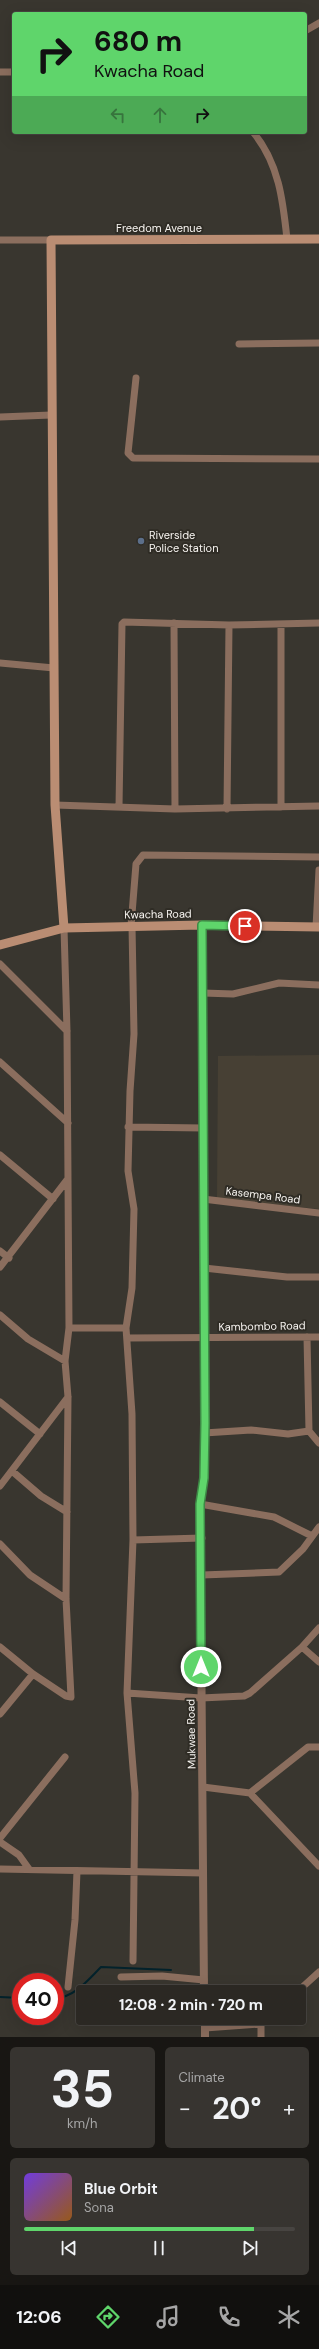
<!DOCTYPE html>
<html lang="en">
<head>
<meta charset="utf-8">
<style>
  :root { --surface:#2b2823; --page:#373430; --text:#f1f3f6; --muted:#a6a6a6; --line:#474441; --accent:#5fd56b }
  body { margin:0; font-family:"DM Sans",sans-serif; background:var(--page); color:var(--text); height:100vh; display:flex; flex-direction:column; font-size:15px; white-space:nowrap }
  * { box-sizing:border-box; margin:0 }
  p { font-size:13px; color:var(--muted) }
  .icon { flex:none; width:22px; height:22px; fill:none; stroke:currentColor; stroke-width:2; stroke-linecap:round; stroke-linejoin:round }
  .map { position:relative; height:2037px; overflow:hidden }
  .drawer { display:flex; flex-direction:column; gap:10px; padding:10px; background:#181613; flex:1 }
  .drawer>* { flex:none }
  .banner { position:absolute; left:12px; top:12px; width:295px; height:122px; border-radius:4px; box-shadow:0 4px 16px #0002,0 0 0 1px var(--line); background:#5fd56b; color:#111; overflow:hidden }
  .speed { position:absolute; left:12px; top:1973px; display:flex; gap:8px; font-size:20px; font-weight:700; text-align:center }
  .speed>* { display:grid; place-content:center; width:52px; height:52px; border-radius:50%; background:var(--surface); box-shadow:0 4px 16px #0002,0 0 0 1px var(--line); line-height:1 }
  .speed .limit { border:6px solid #d22; background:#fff; color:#111 }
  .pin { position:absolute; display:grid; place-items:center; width:34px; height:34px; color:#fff; margin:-17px; border:2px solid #fff; border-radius:50%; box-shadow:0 1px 4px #0007 }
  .me { position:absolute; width:44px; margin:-22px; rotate:0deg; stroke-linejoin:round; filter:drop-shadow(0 0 3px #0008) }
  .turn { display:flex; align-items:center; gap:14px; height:84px; padding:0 16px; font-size:18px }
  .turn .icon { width:52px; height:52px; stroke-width:2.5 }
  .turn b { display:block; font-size:28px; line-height:34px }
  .lanes { display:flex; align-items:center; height:38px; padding:0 16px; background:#0003; justify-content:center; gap:20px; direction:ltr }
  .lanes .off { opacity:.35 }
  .big { font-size:30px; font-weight:700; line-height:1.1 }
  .drawer .tile { flex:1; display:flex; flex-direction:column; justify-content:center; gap:6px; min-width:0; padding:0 14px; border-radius:6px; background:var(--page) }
  .drawer .dial { align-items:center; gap:0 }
  .dial b { font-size:52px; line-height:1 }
  .song { display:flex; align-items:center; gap:12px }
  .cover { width:48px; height:48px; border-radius:6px; background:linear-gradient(135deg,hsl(260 70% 55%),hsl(30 70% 35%)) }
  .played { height:4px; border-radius:2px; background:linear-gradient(90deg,var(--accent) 85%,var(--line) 85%) }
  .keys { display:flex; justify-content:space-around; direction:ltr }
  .heat { display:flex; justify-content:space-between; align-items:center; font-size:22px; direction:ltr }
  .drawer .tiles { flex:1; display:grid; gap:10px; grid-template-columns:1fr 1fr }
  .tile:last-child { grid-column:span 2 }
  .trip { position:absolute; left:76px; top:1985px; width:230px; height:40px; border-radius:4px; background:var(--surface); box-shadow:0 4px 16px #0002,0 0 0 1px var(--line); font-weight:700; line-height:40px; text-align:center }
  .menu { display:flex; height:64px; justify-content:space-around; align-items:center; background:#11100e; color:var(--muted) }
  .menu .icon { width:28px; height:28px }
  .menu .on { color:var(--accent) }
  .menu b { font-size:18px; color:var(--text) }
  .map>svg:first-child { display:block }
</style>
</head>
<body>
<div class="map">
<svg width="319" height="2037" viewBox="0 0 319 2037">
  <rect width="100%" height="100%" fill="#39362f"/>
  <path fill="#474034" d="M319,1055V1209L217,1199L218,1056Z"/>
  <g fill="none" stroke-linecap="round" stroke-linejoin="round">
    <path stroke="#03222b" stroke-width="2" d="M0,1997L21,1998
      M55,1998C74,1998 89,1979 101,1967L171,1970"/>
    <path stroke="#8b6e5e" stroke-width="7" d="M305,31L319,23
      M0,72H14
      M253,132C279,163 283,201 287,239
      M0,240H51
      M239,344L319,343
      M136,378L128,453L133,458L319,459
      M0,417L51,415
      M174,623L175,809
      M0,663L54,668
      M55,805L175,809L319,806
      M119,807L122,624L124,622L229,625L319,623
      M281,807V624
      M227,809L229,625
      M131,926L136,864L143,855L319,857
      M132,926L134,1034L130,1091L128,1171L134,1209L132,1288L126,1328L132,1414L133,1540L127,1693L135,1793L133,1961
      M316,927L319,870
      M0,964L67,1031
      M203,993L233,994L279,983L319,985
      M0,1062L68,1123
      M128,1127L204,1128
      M0,1155L53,1199
      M203,1199L319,1213
      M0,1251L9,1258
      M0,1267L67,1180
      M204,1268L287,1277H319
      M0,1315L28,1339L65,1361
      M69,1328H126
      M307,1337L309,1431L319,1443
      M127,1338L319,1337
      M0,1402L40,1434
      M204,1433L251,1430L288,1434L309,1431
      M12,1471L41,1496L67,1512
      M0,1486L68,1397
      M200,1504L274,1517L312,1536
      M133,1540L202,1538
      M0,1544L30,1575L66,1599
      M202,1575L279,1572L303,1549L319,1527
      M0,1647L33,1674L66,1696L71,1697L66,1599L68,1397L65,1361L69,1328L67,1031L64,928
      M302,1647L319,1662
      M127,1693L201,1698L244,1696L250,1693L302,1647L319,1628
      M0,1714L33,1674
      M203,1787L250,1793L319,1866
      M250,1793L308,1747H319
      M0,1838L65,1757
      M0,1842L19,1855L29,1869
      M0,1869L203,1873
      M121,1977L162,1976L204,1980
      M68,1987L75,1920L77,1871
      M297,1992L319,1972
      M205,2028L261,2024L268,2018
      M261,2037V2024"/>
    <path stroke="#8b6e5e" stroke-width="8" d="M202,925L205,1423L204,1478L200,1504L204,1992
      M205,2018V2037"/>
    <path stroke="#ba8d73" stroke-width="9" d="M64,928L55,805L51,240L319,239
      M0,945L64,928L202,925L319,927"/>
  </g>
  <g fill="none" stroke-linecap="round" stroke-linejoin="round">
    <g stroke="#3e8a46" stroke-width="10">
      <path id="route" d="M201,1667L200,1504L204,1478L205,1423L202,925L245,926"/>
    </g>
    <use href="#route" stroke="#5fd56b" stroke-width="7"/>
  </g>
  <circle fill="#5c6f8a" stroke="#2f2c25" stroke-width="1.5" cx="141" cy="541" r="4"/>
  <g text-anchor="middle" stroke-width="4" stroke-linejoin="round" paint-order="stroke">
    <g font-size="11" fill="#f7f4f0" stroke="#2f2c25">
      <text x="159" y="232">Freedom Avenue</text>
      <text transform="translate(158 914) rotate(-1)" y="4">Kwacha Road</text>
      <text transform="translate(263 1195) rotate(7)" y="4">Kasempa Road</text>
      <text transform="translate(262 1326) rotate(-1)" y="4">Kambombo Road</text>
      <text transform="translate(191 1734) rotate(-91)" y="4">Mukwae Road</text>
    </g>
    <g font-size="11" fill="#f7f4f0" stroke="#2f2c25" text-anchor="start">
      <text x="149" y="539">Riverside<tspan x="149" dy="13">Police Station</tspan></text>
    </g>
  </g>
</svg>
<div class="speed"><div class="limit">40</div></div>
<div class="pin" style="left:245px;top:926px;background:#d93025"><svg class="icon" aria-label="arrive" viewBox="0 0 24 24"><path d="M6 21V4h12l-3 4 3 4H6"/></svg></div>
<svg class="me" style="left:201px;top:1667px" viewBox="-20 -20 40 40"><circle r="17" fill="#5fd56b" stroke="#fff" stroke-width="3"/><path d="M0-11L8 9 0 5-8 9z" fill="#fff"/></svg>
<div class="trip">12:08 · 2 min · 720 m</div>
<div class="banner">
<div class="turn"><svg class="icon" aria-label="right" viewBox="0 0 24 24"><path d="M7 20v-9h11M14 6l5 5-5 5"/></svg><div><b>680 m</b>Kwacha Road</div></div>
<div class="lanes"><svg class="icon off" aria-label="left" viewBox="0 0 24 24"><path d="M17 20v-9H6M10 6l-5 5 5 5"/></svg><svg class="icon off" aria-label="ahead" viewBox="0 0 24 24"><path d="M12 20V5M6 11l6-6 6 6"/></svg><svg class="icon" aria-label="right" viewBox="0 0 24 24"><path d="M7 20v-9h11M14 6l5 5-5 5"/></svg></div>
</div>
</div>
<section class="drawer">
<div class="tiles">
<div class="tile dial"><b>35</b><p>km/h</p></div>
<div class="tile"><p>Climate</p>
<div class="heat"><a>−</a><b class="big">20°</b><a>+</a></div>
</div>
<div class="tile">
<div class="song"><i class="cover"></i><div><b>Blue Orbit</b><p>Sona</p></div></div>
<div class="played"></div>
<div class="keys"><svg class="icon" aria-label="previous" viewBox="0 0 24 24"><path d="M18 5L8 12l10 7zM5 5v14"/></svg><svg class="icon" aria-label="pause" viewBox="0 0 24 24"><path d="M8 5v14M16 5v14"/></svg><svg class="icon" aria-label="next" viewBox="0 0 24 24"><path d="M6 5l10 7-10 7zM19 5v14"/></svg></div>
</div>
</div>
</section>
<nav class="menu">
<b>12:06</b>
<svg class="icon on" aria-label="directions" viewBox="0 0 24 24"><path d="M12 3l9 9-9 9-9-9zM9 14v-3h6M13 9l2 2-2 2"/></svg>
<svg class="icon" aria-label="music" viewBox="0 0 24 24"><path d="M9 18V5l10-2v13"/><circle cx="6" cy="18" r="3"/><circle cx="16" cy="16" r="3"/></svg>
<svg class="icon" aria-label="phone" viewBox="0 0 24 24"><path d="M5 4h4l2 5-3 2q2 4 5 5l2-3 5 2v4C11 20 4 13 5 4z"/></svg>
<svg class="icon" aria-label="climate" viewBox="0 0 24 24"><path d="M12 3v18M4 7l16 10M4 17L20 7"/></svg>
</nav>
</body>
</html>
